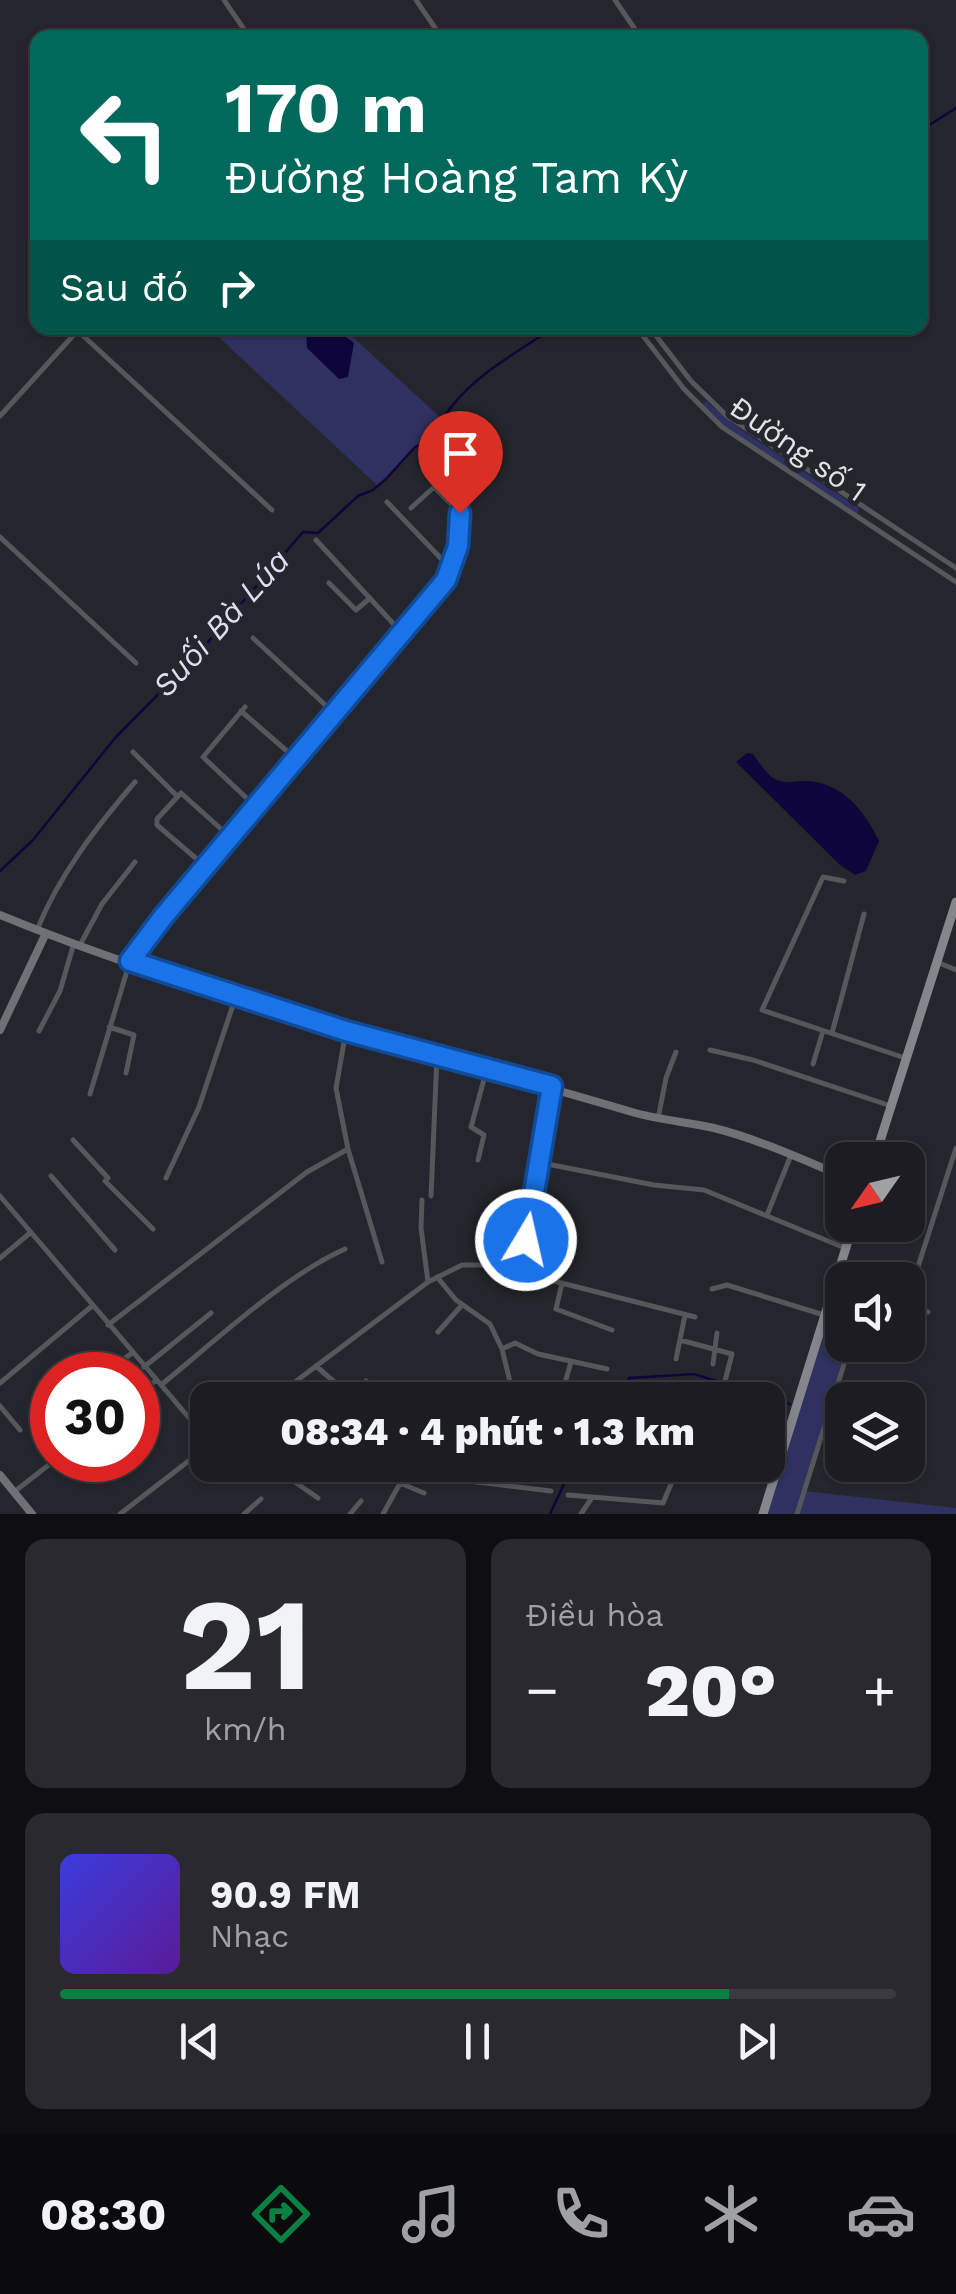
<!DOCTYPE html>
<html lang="vi">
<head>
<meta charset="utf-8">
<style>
  :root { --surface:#1c1c22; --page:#29292f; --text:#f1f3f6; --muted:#a0a1a5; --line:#3a3a40; --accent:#0b8043 }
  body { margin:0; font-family:"Work Sans",sans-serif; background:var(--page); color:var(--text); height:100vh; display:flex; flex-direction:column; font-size:38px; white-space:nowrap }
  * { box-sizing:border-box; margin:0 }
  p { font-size:32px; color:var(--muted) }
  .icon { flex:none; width:55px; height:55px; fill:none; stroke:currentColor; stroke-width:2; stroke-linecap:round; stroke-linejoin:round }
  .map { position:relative; height:1514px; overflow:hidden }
  .panel { display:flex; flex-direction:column; gap:25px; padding:25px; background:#0f0f13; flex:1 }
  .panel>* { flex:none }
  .guide { position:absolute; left:30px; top:30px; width:898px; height:305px; border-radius:20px; box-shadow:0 2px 8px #0004,0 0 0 2px var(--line); background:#00695c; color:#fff; overflow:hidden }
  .needle { width:65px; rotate:236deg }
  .controls { position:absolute; left:825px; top:1142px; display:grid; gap:20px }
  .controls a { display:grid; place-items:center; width:100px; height:100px; border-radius:20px; background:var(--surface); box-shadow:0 2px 8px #0004,0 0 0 2px var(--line); font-size:50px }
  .speed { position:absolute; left:30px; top:1352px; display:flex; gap:20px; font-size:50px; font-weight:700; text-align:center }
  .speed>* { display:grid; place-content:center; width:130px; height:130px; border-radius:50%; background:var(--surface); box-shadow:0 2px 8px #0004,0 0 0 2px var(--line); line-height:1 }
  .speed .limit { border:15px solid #d22; background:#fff; color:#111 }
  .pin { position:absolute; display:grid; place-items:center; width:85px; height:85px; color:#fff; margin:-102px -42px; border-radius:50% 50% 50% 0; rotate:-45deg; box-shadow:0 0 10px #0007 }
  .pin .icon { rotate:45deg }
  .me { position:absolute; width:110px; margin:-55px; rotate:9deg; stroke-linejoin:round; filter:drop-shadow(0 0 8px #0008) }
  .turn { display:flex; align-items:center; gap:35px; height:210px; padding:0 30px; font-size:45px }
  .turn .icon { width:130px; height:130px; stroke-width:2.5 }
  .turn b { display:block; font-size:70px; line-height:85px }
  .then { display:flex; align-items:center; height:95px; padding:0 30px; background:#0003; gap:20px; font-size:38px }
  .big { font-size:75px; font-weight:800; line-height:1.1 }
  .panel .card { flex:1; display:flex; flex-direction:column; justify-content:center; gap:15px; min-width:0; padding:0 35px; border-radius:20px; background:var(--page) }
  .panel .dial { align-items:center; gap:0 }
  .dial b { font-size:130px; line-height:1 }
  .song { display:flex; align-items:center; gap:30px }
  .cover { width:120px; height:120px; border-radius:15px; background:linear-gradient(135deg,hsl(240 70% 55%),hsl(270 70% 35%)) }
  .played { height:10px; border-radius:5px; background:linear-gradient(90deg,var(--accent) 80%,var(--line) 80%) }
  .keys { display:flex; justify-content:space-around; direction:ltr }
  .heat { display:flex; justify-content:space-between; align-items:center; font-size:55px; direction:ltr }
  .panel .tiles { flex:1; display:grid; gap:25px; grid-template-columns:1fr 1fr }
  .card:last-child { grid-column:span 2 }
  .trip { position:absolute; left:190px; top:1382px; width:595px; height:100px; border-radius:20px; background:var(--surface); box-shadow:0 2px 8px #0004,0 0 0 2px var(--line); font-weight:800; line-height:100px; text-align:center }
  .dock { display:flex; height:160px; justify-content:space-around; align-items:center; background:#0b0b0e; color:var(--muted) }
  .dock .icon { width:70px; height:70px }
  .dock .active { color:var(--accent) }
  .dock b { font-size:45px; color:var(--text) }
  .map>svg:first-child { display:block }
</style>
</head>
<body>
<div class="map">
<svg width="956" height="1514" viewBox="0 0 956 1514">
  <rect width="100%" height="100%" fill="#25262d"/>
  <path fill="#2f3161" d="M209,328H343L442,419L423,444L415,447L378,486Z
    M706,401L740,429L859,508L857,515L723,425L702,405Z
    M837,1287L842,1289V1345H848L795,1514H766Z
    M805,1491L956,1508V1514H798Z"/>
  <path fill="#0e063b" d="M306,328H334L354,343L348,377L339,379L307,348Z
    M747,753L753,754C759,762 765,772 773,778C785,785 792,781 804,781C840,781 864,809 879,841L866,871L855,875L840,865L736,762Z"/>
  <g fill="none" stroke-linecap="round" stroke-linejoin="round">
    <path stroke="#0e063b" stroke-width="2.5" d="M920,131L956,108
      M0,871L33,840L115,738L196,656L303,532L318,533L358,496L373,490L386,479L415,447C432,441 441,419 452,406C479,372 518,352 553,328
      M617,1400L629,1378L694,1374L790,1404
      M550,1514L573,1465"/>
    <path stroke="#56575a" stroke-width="5" d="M224,0L250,38
      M416,0L442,38
      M615,0L641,38
      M637,328L684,389L722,427L956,582
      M650,328L691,381L727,416L956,568
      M78,331L272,510
      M0,416L80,328
      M387,502L452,570
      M0,537L136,663
      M316,540L402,633
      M329,583L356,610L370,598
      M253,638L334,713
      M245,707L203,757L256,807
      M241,711L296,759
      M133,752L176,795
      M205,866L157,825V819L181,793L230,837
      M844,881L823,877L762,1010L905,1058
      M37,930C59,875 97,826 135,782
      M80,945L102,904L135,862
      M937,962L956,970
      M109,1027L134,1035L126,1073
      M39,1031L60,991L74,943
      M346,1031L336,1088L348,1149L382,1262
      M832,1033L864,914
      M710,1050L753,1060L891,1106
      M813,1064L823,1031
      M90,1094L130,961L163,917L449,576L458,546L460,513L434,487L411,508
      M658,1119L666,1078L676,1052
      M73,1140L108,1178
      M478,1160L484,1135L471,1127L486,1072
      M537,1162L654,1185L704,1190L845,1248
      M51,1176L115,1250
      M166,1178L199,1107L235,999
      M105,1181L153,1229
      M0,1196L208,1440
      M431,1196L437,1055
      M422,1200L421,1228L428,1282
      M767,1215L791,1155
      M0,1258L30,1233
      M521,1272L551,1088
      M437,1277L456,1300L490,1324L502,1349L511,1386L526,1400
      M562,1283L556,1309L612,1330
      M712,1289L727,1285L824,1315
      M908,1298L956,1148
      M908,1306L928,1312
      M108,1325L307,1172L348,1149
      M438,1332L462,1305
      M680,1340L732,1354L720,1400
      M502,1349L515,1343L538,1354L607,1369
      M676,1359L685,1315
      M713,1364L717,1333
      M316,1366L355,1400
      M144,1367L211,1313
      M102,1375L132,1353
      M0,1383L92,1306
      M565,1383L571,1362
      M161,1385C213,1343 284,1276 345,1249
      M138,1396L156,1380
      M354,1399L366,1381L395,1400
      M271,1400L428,1282L462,1265H491L695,1317
      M419,1400L424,1396L432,1400
      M499,1400L511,1386
      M0,1406L20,1430
      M768,1455L779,1459
      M259,1465L279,1471L318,1498
      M303,1465L403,1478
      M423,1465L468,1481L551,1491
      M654,1465L674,1476
      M400,1483L424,1493
      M14,1492L55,1460
      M568,1495L663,1503L679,1465
      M120,1514L208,1446
      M244,1514L261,1499
      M350,1514L361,1501
      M383,1514L403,1478L416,1465
      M581,1514L591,1499
      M797,1514L850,1345"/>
    <path stroke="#707176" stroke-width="8" d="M0,915C204,999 421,1049 632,1112C659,1120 687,1122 714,1128C758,1139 801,1159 842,1176
      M0,1030L46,933
      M0,1475L32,1514"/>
    <path stroke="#84868c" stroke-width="9" d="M874,1160L956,902
      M763,1514L853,1225"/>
  </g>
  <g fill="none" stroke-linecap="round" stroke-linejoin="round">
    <g stroke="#114b97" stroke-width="25">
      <path id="route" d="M460,513L458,546L446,580L163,917L130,961L346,1031L552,1086L526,1240"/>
    </g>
    <use href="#route" stroke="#1a73e8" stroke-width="18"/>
  </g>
  <g text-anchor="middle" stroke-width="10" stroke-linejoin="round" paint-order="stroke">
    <g font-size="30" fill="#e2e3e7" stroke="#25262d">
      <text transform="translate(798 449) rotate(35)" y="10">Đường số 1</text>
    </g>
    <g font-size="32" font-style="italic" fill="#dbdef1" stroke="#25262d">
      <text transform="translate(221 623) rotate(-48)" y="11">Suối Bà Lúa</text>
    </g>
  </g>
</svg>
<div class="controls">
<a><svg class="needle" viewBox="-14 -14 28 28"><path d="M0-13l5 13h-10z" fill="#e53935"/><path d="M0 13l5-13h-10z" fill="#a0a1a5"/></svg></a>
<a><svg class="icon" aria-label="sound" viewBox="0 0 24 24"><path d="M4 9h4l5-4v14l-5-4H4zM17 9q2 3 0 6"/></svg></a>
<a><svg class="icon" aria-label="layers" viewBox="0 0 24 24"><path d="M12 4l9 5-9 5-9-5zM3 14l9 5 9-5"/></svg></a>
</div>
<div class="speed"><div class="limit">30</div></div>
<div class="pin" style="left:460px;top:513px;background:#d93025"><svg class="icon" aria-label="arrive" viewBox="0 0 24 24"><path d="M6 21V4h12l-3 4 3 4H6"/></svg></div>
<svg class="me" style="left:526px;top:1240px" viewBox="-20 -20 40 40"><circle r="17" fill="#1a73e8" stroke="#fff" stroke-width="3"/><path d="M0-11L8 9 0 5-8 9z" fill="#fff"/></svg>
<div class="trip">08:34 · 4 phút · 1.3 km</div>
<div class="guide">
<div class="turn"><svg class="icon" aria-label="left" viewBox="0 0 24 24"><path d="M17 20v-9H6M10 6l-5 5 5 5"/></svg><div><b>170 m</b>Đường Hoàng Tam Kỳ</div></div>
<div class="then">Sau đó<svg class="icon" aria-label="right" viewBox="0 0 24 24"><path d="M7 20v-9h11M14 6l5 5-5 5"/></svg></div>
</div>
</div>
<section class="panel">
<div class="tiles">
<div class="card dial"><b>21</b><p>km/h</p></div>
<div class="card"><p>Điều hòa</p>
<div class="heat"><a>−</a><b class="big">20°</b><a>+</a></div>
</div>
<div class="card">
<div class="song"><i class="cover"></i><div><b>90.9 FM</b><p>Nhạc</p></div></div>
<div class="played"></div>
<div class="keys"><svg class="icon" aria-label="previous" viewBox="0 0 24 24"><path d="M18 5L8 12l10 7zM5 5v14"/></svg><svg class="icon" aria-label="pause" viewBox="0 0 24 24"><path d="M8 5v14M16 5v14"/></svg><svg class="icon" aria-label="next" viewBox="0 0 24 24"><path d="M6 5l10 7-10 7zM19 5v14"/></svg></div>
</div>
</div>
</section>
<nav class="dock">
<b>08:30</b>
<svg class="icon active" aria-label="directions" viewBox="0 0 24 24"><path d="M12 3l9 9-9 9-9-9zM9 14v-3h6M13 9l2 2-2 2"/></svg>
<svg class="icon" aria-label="music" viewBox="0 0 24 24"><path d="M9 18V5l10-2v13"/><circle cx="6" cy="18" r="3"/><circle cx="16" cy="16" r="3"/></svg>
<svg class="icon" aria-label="phone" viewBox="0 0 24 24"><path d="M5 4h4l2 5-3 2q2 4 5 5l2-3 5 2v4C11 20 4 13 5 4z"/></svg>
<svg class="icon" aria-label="climate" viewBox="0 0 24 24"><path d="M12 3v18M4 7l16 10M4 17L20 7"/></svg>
<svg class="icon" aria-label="car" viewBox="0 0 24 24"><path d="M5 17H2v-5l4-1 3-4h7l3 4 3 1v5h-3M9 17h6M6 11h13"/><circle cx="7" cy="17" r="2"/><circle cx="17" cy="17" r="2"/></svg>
</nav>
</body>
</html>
